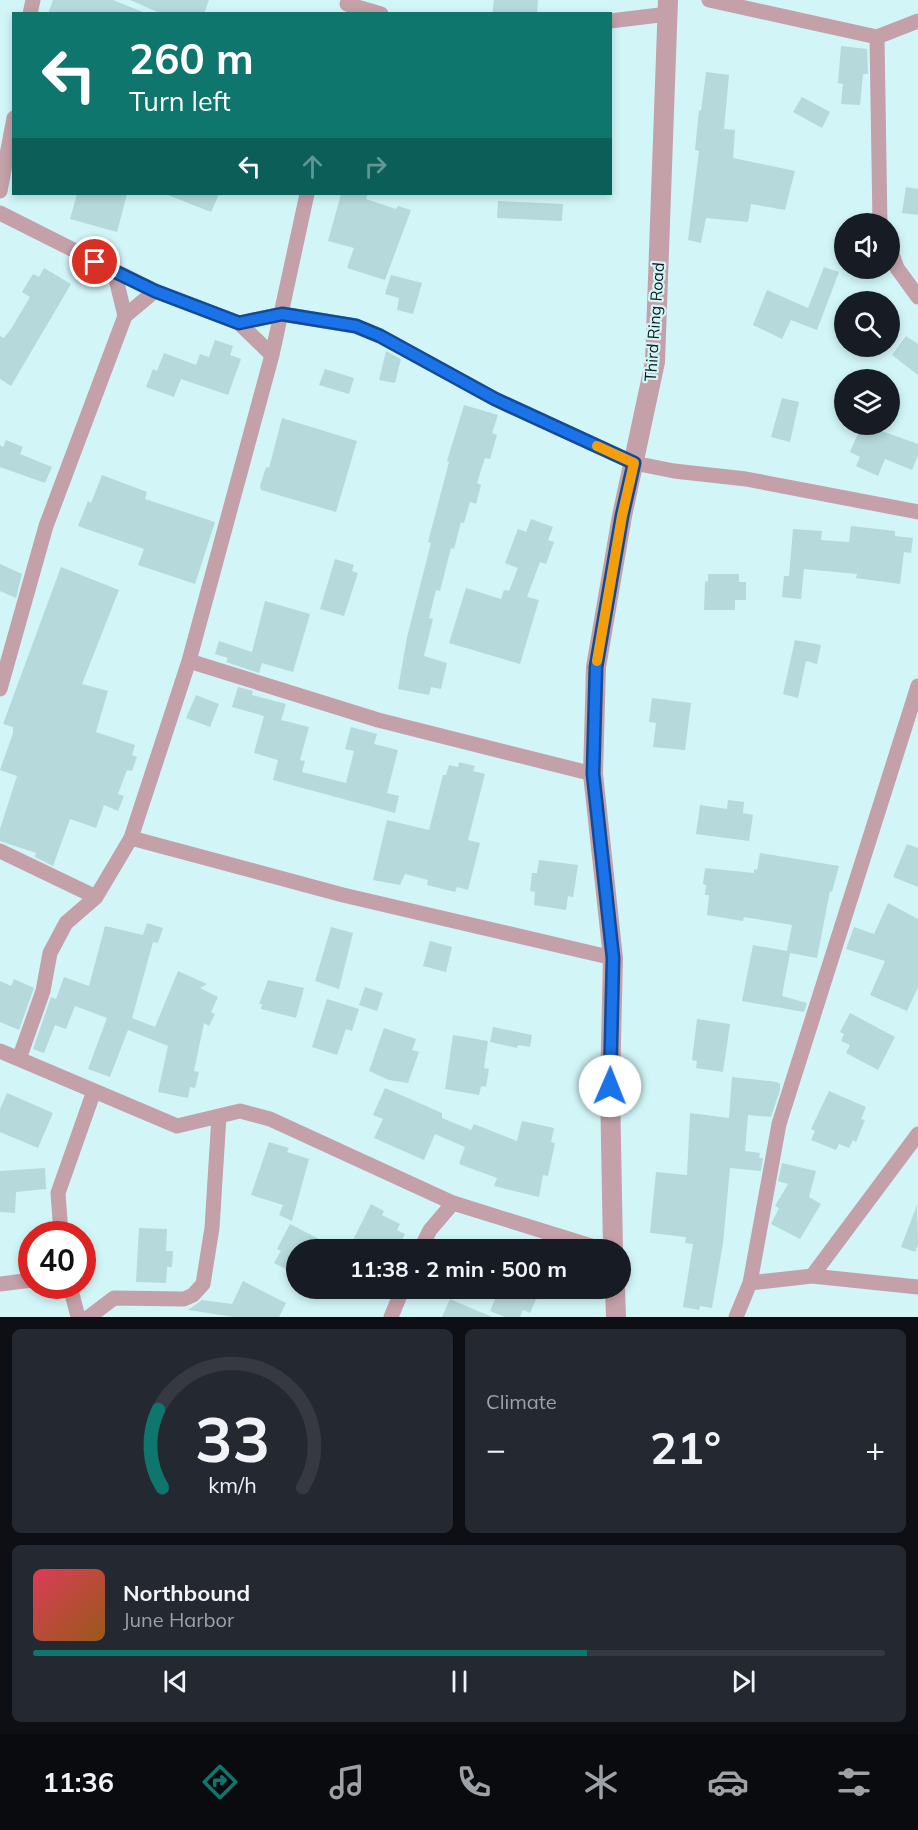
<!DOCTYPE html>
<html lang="en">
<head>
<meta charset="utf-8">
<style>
  :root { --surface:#171b24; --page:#242831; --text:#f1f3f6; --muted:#9ea1a6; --line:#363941; --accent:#0f766e }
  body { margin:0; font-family:Mulish,sans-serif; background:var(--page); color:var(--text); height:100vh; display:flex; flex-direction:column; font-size:22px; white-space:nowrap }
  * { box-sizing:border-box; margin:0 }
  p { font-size:20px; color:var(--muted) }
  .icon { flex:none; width:33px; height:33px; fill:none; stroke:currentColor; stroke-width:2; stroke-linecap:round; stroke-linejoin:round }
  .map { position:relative; height:1317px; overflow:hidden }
  .drawer { display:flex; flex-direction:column; gap:12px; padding:12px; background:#0d0f14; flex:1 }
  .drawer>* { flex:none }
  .banner { position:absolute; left:12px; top:12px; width:600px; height:183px; border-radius:0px; box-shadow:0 3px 9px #0003; background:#0f766e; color:#fff; overflow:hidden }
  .tools { position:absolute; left:834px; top:213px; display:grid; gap:12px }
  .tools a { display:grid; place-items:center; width:66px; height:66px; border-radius:50%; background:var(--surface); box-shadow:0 3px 9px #0003; font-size:30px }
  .speed { position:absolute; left:18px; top:1221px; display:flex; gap:12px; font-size:30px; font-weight:700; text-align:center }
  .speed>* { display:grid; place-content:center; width:78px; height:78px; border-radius:50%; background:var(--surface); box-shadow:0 3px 9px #0003; line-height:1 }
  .speed .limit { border:9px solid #d22; background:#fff; color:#111 }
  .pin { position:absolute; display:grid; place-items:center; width:51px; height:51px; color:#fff; margin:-26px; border:3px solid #fff; border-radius:50%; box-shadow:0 2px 6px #0007 }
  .me { position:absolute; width:66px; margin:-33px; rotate:1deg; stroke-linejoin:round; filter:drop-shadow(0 0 4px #0008) }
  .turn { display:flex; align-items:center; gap:21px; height:126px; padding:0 18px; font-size:27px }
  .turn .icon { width:78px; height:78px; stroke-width:2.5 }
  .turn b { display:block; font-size:42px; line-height:51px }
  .lanes { display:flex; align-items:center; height:57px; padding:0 18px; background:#0003; justify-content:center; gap:30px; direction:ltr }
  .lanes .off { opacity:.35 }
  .big { font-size:45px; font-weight:700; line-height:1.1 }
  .drawer .card { flex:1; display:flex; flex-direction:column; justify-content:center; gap:9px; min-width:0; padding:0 21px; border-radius:9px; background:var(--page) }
  .drawer .dial { align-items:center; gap:0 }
  .dial svg { height:156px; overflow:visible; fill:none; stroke:var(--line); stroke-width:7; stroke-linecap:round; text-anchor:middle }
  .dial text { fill:var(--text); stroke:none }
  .song { display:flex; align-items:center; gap:18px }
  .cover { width:72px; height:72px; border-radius:9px; background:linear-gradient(135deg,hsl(350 70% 55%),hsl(30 70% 35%)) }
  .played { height:6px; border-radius:3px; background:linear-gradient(90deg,var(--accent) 65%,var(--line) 65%) }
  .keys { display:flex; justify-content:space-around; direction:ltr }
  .heat { display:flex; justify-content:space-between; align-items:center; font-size:33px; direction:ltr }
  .drawer .tiles { flex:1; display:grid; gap:12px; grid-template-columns:1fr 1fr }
  .card:last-child { grid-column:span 2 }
  .trip { position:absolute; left:286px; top:1239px; width:345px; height:60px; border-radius:30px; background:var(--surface); box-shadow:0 3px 9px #0003; font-weight:700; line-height:60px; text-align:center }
  .tabs { display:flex; height:96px; justify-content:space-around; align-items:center; background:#090b0e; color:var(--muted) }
  .tabs .icon { width:42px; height:42px }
  .tabs .on { color:var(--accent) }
  .tabs b { font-size:27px; color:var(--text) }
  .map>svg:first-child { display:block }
</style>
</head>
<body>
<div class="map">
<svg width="918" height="1317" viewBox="0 0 918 1317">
  <rect width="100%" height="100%" fill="#d2f6f8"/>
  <path fill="#b6d9db" d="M53,0H113L145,13L48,14Z
    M130,0H209L204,14H162Z
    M494,0H538L537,14H492Z
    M841,46L867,49L868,74H863L860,105L841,104L843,84L838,83Z
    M706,72L729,75L724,129L735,130L733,158L795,171L785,210L751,204L748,222L706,218L701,243L688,240L699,151L695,150L699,110L701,111Z
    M802,97L830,112L822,128L793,112Z
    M906,187L918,189V215L902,213Z
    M77,194H127L117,232L70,219Z
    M165,194H219L211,212Z
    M341,194H368L366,199L396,209L398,206L411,210L385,280L347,268L354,248L328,241Z
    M498,201L563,204L562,221L497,218Z
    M824,267L839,272L817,330L791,320L782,339L753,325L767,290L808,308Z
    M44,268L71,284L11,386L0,379V336L4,338L11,329L30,297L22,292L33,274L39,277Z
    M391,275L422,283L413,314L397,310L399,298L385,294Z
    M906,336L918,344V375L892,355Z
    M215,340L233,346L230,355L241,359L228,395L181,379L174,397L146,387L153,369L157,371L164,353L196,365L200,354L209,357Z
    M386,351L401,359L395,383L379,380Z
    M325,369L354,378L349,394L319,385Z
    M782,398L799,402L790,442L771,437Z
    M464,405L498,415L492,433L497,435L490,459L485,458L477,483L481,485L476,504L470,502L464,523L461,522L454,549L451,548L440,591L436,590L429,618L433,619L424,656L447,663L441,689L431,687L429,695L398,689L407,637L431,543L428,542L449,462L447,461Z
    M282,418L357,441L336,512L261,490L260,486L266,467L269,468Z
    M862,424L918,444V455L912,470L885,459L878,476L856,466L860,457L850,452Z
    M6,440L23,447L20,454L52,467L45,483L0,467V445L3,447Z
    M102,475L147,492L145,499L215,522L195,584L138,565L144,549L78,526L88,501L91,503Z
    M531,519L553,527L548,540L554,542L546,564L540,562L527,597L539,600L520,664L449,643L466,588L501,599L504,590L509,591L518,568L505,563L518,529L526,532Z
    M851,526L895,531V536L913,538L911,553L904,552L900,584L856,578L857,574L804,569L801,599L782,597L784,576H789L793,529L822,531L821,540L849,542Z
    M335,559L354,565L352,571L358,573L344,616L320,609Z
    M0,564L22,574L16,598L0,591Z
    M61,567L119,590L82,684L108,691L96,732L135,745L132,755L137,757L132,771L127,770L118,794L124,796L118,811L104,805L96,828L70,819L53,866L35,857L36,853L0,841V829L17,776L0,770L13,733V727L3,724Z
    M708,574H739V582H746V600H735V610H704L705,581L708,582Z
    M265,601L310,614L293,672L262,663L259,673L226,662L228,658L215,654L219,641L252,652Z
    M795,640L821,645L817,664L806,661L798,698L783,694Z
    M238,687L253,691L252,695L286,704L281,720L309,727L300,760L305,761L302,772L346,783L354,751L345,749L351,727L377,734L374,744L398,750L387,793L399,796L395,813L273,780L278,760L254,753L264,716L232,707Z
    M196,695L219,704L210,727L186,718Z
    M652,698L691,703L685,750L653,747L656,723L649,722Z
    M459,762L475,766L473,771L485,774L468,840L480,843L468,890L457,887L455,892L427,885L428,880L405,874L400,885L373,880L387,820L429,830L443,775H446L449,765L458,767Z
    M728,800L744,802L743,813L753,815L749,841L696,834L700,805L727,809Z
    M907,844L918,848V887L893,877Z
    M760,853L839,866L832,892L830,891L817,958L790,953L782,996L807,1003L804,1012L742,1001L753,945L787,951L792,925L744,917L743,921L707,915L709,895H705L706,885L703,884L705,868L754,873V869L757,870Z
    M539,860L578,865L573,897L568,896L566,910L534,905L535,892L530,891L532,873H537Z
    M888,903L918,919V987L907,1011L870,995L885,961L846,949L854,927L874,934Z
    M147,923L163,928L158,943L153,942L132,1018L155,1027L178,971L207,984L200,988L218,997L211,1012L215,1014L209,1026L204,1023L194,1071L199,1072L195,1088L190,1087L188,1098L158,1092L168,1046L128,1030L110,1077L88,1069L107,1018L75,1006L66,1029L55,1025L44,1053L33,1049L51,997L56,999L64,977L89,986L105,926L143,935Z
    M331,927L353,933L339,989L315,981Z
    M430,941L452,947L446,972L423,966Z
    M14,979L34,988L19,1030L0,1022V981L11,986Z
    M268,980L304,988L296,1018L261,1009L262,1004H259Z
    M365,987L383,993L377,1011L359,1005Z
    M327,999L359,1009L352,1031L346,1029L337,1055L312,1047Z
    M850,1013L895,1037L878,1070L846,1053L850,1045L841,1041L844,1034L840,1032Z
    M697,1019L730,1024L723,1072L696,1068L697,1061L692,1060Z
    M493,1027L532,1035L530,1047L518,1045L517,1048L490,1042Z
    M384,1028L416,1039L412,1050L419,1052L408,1083L389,1080L369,1071Z
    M453,1035L488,1041L484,1068L489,1069L486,1087L481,1086L479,1095L445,1089Z
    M732,1077L777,1082L780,1084V1090L771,1117L748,1115L745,1151L760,1153L759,1158H763L761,1171L730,1168L723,1243L712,1308L700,1306L699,1310L683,1307L693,1244L685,1243L686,1237L650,1233L656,1172L687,1175L690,1113L729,1118Z
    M385,1088L442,1113V1118L471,1130L474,1124L517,1141L522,1121L554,1128L551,1142L555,1143L548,1176L543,1175L539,1197L494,1186L497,1178L459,1164L465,1147L435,1134L424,1160L374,1138L383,1119L373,1115Z
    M829,1091L866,1107L861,1119L865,1120L856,1142L853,1140L849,1148L839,1144L836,1150L811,1140L815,1131L811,1129Z
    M7,1093L53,1113L38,1148L0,1132V1109Z
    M269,1142L289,1148L287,1152L309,1159L292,1221L279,1215L283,1205L251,1195Z
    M782,1163L816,1171L809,1197L821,1204L800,1239L771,1224L779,1208L775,1206L788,1184L778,1181Z
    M45,1168L46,1189L16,1192L15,1213L0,1212V1171Z
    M371,1204L384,1211L382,1215L400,1224L397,1230L405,1234L397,1250H360L351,1244Z
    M917,1205L918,1245L915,1252L901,1247Z
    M290,1224L319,1239L314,1250H297V1275L274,1263L281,1251L277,1249Z
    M139,1228L167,1229L166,1251H173L172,1267H167L166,1283L136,1282Z
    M243,1281L286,1303L279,1317H234L188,1310L202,1300L232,1304Z
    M500,1288H541L530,1313L523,1310L520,1317H505L490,1311Z
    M450,1299L492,1317H442Z"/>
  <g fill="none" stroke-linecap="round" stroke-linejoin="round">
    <path stroke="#c4a0a9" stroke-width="15" d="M709,0L877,37L918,21
      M347,4L381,14
      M30,14L33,0
      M610,21L668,14
      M877,37L880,224
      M0,191L14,118
      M0,213L155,291L239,323L282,314L355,326L380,336L495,399L634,463L674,471L746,479L918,512
      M890,248L897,268L918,297
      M125,316L155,291
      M239,323L272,355
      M189,661L378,720L593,774
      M0,689L46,526L125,316L114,271
      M131,838L343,895L613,958
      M0,851L96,897
      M0,1051L177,1126L240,1111L270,1119L453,1203L604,1250
      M19,1059L43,991L50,953L66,923L96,897L131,838L189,661L272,355L307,194
      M61,1234L58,1193L94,1091
      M420,1250L430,1230L453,1203
      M812,1276L918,1134
      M750,1283L779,1124L918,686
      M0,1284L32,1280
      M70,1286L78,1317
      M89,1317L114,1298L184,1299L193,1295L203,1284L212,1228L219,1116
      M391,1317L403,1288
      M736,1317L750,1283L812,1276L918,1287"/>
    <path stroke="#c4a0a9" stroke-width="20" d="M613,1250L610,1086L613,958L593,774L596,667L622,516L655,362L668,0
      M615,1288L616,1317"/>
  </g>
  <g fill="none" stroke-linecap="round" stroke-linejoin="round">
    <g stroke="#114b97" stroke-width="15">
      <path id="route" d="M95,262L155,291L239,323L282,314L356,326L380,336L495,399L634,463L622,516L596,667L593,774L613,958L610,1086"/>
    </g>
    <use href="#route" stroke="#1a73e8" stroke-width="10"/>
    <path stroke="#f59e0b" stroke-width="10" d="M597,661L622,516L634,463L597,446"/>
  </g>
  <g text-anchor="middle" stroke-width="4.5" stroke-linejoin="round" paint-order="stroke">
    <g font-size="16" fill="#0d1b1b" stroke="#d2f6f8">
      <text transform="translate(654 322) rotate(-86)" y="6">Third Ring Road</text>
    </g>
  </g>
</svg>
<div class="tools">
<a><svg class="icon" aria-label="sound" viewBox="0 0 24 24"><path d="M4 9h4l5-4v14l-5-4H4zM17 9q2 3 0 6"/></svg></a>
<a><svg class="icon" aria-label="search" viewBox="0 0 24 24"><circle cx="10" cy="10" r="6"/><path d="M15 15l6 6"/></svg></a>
<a><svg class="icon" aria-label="layers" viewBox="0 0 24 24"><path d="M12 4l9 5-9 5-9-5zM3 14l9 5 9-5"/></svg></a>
</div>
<div class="speed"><div class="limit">40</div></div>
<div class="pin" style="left:95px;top:262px;background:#d93025"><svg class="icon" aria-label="arrive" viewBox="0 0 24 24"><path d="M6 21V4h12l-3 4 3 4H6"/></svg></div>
<svg class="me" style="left:610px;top:1086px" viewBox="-20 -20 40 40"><circle r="19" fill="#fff"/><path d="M0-13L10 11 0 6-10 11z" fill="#1a73e8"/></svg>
<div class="trip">11:38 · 2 min · 500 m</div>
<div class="banner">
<div class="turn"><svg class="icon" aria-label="left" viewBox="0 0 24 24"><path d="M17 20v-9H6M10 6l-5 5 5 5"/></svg><div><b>260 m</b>Turn left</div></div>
<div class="lanes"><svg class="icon" aria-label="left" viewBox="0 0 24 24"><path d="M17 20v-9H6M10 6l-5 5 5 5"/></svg><svg class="icon off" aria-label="ahead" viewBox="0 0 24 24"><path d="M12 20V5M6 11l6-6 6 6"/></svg><svg class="icon off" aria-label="right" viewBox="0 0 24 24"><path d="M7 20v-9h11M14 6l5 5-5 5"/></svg></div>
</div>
</div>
<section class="drawer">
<div class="tiles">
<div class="card dial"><svg viewBox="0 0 100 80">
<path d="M14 69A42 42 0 1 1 86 69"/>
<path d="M14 69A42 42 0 0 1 12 29" stroke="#0f766e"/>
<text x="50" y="56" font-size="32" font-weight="700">33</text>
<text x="50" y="72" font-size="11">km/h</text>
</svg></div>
<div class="card"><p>Climate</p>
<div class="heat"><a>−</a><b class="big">21°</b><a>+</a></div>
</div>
<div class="card">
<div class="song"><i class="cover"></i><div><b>Northbound</b><p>June Harbor</p></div></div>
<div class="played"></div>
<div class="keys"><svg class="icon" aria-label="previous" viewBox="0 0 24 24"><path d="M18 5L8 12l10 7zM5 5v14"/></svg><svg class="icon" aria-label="pause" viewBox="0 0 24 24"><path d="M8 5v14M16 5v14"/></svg><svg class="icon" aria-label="next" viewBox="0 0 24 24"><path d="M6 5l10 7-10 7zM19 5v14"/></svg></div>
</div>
</div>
</section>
<nav class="tabs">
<b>11:36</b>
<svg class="icon on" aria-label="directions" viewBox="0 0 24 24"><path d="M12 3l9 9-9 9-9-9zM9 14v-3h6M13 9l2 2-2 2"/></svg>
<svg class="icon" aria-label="music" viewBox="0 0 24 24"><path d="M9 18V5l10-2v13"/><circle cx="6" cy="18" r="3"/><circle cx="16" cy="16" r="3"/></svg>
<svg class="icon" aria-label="phone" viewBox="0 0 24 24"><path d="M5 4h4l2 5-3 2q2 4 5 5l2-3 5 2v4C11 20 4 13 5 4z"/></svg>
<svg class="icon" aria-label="climate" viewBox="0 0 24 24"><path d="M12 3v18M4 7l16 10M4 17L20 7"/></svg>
<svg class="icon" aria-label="car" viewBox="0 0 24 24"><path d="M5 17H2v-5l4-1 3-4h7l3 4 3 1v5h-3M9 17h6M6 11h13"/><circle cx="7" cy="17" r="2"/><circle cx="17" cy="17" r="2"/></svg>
<svg class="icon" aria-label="filters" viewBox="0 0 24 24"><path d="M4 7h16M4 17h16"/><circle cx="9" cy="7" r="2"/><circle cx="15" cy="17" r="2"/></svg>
</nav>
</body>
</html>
